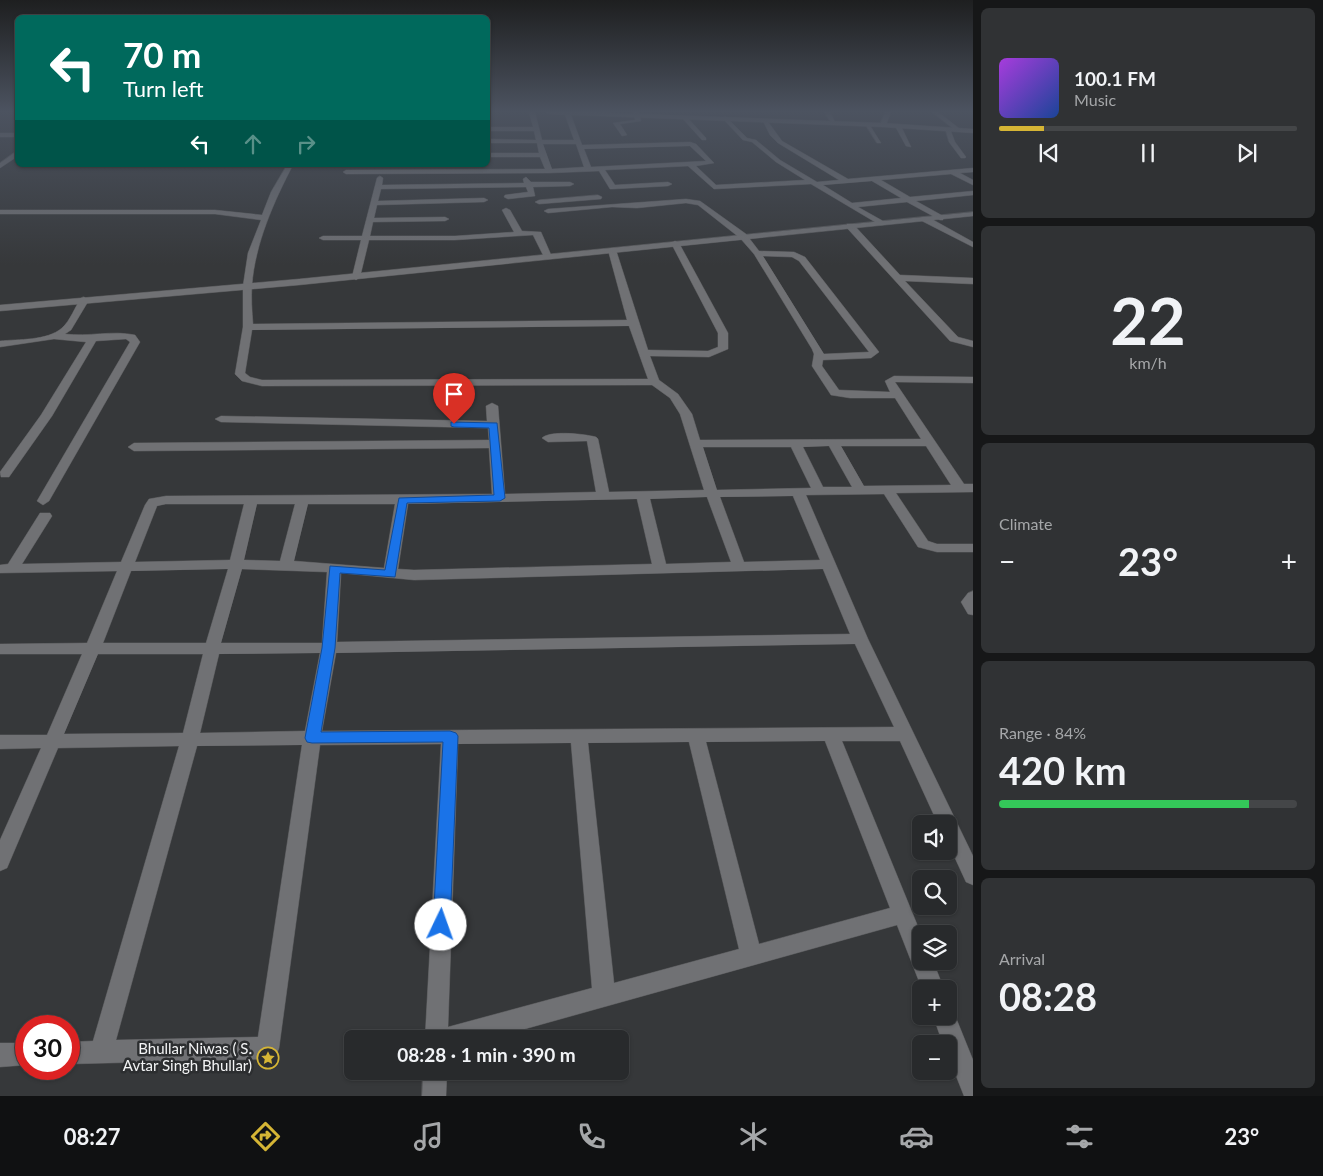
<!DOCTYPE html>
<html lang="en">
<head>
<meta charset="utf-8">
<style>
  :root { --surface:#282a2c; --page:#303234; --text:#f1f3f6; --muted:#a5a7a9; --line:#444648; --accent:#d5b535 }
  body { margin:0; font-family:Lato,sans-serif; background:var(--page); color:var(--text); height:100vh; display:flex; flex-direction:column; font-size:19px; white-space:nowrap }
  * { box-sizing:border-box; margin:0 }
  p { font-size:16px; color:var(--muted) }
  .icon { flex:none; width:28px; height:28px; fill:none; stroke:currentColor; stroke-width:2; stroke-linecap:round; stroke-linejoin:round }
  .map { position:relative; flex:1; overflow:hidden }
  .side { display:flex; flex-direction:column; gap:8px; padding:8px; background:#161718; width:350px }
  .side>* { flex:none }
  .banner { position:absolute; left:15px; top:15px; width:475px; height:152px; border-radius:8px; box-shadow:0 1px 4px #0004,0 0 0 1px var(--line); background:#00695c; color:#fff; overflow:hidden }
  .buttons { position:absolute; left:912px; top:815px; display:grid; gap:10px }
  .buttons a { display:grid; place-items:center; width:45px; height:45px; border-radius:8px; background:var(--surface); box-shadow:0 1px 4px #0004,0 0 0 1px var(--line); font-size:25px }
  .speed { position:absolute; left:15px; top:1015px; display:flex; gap:10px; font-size:25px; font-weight:700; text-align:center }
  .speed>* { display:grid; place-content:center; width:65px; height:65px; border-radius:50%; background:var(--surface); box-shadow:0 1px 4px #0004,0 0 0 1px var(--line); line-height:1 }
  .speed .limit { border:8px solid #d22; background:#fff; color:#111 }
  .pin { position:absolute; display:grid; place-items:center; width:42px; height:42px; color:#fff; margin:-51px -21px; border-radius:50% 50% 50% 0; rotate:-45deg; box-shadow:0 0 5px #0007 }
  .pin .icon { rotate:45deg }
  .me { position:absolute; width:55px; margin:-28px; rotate:3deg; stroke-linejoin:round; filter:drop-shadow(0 0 4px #0008) }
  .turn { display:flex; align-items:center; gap:18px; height:105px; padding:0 25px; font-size:22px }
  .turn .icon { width:65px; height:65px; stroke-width:2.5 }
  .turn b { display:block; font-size:35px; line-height:42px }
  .lanes { display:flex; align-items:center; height:48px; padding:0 25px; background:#0003; justify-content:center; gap:25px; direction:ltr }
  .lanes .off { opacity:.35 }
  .big { font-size:38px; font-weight:700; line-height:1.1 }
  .side .tile { flex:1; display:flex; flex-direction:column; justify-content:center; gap:8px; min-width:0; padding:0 18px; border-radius:8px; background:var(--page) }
  .side .dial { align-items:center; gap:0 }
  .dial b { font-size:65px; line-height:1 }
  .song { display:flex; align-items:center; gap:15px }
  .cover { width:60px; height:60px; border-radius:8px; background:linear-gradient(135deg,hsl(280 70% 55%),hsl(220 70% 35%)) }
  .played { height:5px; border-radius:2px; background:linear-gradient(90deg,var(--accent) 15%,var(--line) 15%) }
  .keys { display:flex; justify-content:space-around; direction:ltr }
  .heat { display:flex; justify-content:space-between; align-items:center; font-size:28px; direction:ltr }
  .charge { height:8px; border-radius:4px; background:linear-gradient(90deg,#34c759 84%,var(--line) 0) }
  .trip { position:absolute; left:344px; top:1030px; width:285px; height:50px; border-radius:8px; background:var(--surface); box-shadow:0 1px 4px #0004,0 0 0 1px var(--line); font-weight:700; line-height:50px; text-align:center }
  .tabs { display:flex; height:80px; justify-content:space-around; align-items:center; background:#101112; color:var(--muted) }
  .tabs .icon { width:35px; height:35px }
  .tabs .selected { color:var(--accent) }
  .tabs b { font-size:22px; color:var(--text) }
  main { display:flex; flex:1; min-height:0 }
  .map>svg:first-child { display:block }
</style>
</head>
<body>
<main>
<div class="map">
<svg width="973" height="1096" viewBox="0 0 973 1096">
  <rect width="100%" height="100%" fill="#36383a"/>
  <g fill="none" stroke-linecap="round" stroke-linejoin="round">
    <g stroke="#555658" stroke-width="1">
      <path id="minor" d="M529,112H535L542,140H574L564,112H570L582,145L690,142L696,144L714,163L696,166L716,185L805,180L776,162L752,142L743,140L723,119L725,116L747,138L756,140L780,160L817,182L839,180L778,143L770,135L762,119H766L782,141L848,179L973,168V172L960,173L973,180V185L951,174L881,180L910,197L973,191V195L916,201L943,216V220H940L907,202L858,207L883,221V225H880L811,184L714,189L688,166L605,170L615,185L668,182L672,184L668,186L613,189H610L599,171L549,173L346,174L343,172L346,170L545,169L540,157H488V153H539L537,143H488V139L536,140L534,131H488V127H533ZM543,144H576L584,167L552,169ZM690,146L706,161L591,167L584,149ZM872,181L901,198L852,203L823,185Z
        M633,112H639L641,121L620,124L627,135L622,136L613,123L635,120Z
        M824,112H830L836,124H832Z
        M885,112H891L886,125L883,127L880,125Z
        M932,112H938L960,129L955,130Z
        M682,116H686L706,138V140H702L682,118Z
        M865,124H869L881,143H877Z
        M898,124L901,126L911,147L906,146L895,126Z
        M945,128L950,129L955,142L966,157L965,158H961L949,142Z
        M0,133H18V137H0Z
        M18,150V156L0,168V163Z
        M287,165H293C274,201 255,244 252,285C251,298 252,311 253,324L627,320L608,250L612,248L616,250L648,350L708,351L718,347V333L671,243L675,241L679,243L728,333V349L709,357L650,356L659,380L678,394L692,414L700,440L921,439L895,398H850L831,395L812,366L814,354L812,349L754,254L740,238L698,205L686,203L637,208L612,207L548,213L544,211L548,209L686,199L700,201L746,234L759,251L794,252L805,257L879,352L871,358L823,360L822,366L839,390L890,392L885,381L894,376L973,377V383L895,382L964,484H973V492L896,493L928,541L937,544H973V552H937L918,547L884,494L806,495L868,639L973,856V885L966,882L949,845V824H938L900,741H842L921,934V961H933L944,989H922L897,925L489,1039H425L441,744L320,745L279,1048L276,1056L268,1059L69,1064V1042L93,1041L179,746L58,748L7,868L0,871V840L41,748L0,749V735H47L82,654H0V644L87,643L117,571L0,573V565L8,564L40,513H50L52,516L22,564L121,562L145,505L149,499L166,496L492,494L489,448L134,451L128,447L134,443L489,440L488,428L221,422L215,419L221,416L487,421L486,406L492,403L498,406L505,494L596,492L587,441L548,442L542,438C550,430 585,434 596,437L598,439L609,492L704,490L680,414L670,398L652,385L262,386L242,381L235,374L243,327V286L248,253L261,220L215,214H0V210H215L262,215L271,192ZM763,256L792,257L799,261L869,352L824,354ZM629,326L648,379L262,380L250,377L245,373L252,330ZM829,446L852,487H823L803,447ZM841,446H926L951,485L864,486ZM703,447H791L811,488L717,490ZM793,496L820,560L744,562L720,497ZM707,497L731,562L666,564L650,499ZM637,499L652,564L414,570L398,569L408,504ZM166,504H244L230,560L135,562L157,506ZM257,504H295L280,561L244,560ZM308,504H395L384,568L294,561ZM228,569L206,643H103L131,571ZM242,569L327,572L322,643H221ZM823,569L850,634L337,642L341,573L414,580ZM855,644L894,727L322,731L336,653ZM320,653L305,731L200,733L219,654ZM98,654H203L183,733L64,734ZM825,741L890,908L759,944L706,742ZM689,742L739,949L614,983L588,743ZM571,743L592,988L448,1027L458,744ZM302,745L258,1037L116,1040L197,746Z
        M380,176L383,178L382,185L524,183L523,179L526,177L531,182H570L574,184L570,186L533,187L535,196L508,199L504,197L505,195L528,192L526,187L381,189L378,201L484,198L488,200L484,202L377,205L374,218L445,217L449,219L445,221L373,222L370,236H455L514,232L502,210L506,208L510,210L522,231L541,232L552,257L545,259L533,235L455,240H369L360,277L356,280L352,277L361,240H323L319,238L323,236H362L377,178Z
        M598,195L602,197L601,199L539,204L535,202L539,200Z
        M922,217H928L973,242V247L922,221Z
        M847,224H853L900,275L973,278V284L905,281L958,337L973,341V347L950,341L847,228Z
        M84,297L89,300L71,330L65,334C88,337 113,330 135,335L140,342L49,501L43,505L37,501L130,342L126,339L96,341L52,416L9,477H1L0,472L41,415L86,342L54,339L0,347V341C18,339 47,341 62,328C70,321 75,307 81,298Z
        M973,591V615L968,614L961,602L968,593Z
        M949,1007L952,1008L973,1060V1096H964L949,1058V1044H943L933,1016H949Z
        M0,1043H26V1065L0,1067Z
        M423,1071H447L446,1096H422Z"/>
    </g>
    <g stroke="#555658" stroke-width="1">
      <path id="tertiary" d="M546,112H588L883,123L973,129V133L883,127L549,114Z
        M973,212V216L299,285L0,311V305L299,279Z"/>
    </g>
    <use href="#minor" fill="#707174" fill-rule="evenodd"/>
    <use href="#tertiary" fill="#707174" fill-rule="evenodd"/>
  </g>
  <linearGradient id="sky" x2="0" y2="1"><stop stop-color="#1e1f20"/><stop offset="0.42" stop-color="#4c5360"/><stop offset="1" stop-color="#4c5360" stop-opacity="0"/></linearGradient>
  <rect width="973" height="265" fill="url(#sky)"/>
  <path fill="#1a73e8" stroke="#114b97" d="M451,422L497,423L505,498L500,501L407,503L395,577L340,573L335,648L321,732L450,731L456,733L458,736L450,925L447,931L441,933L435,931L433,925L443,742L312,743L307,742L305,738L322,648L330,566L385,570L399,498L494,495L489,428L454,427L451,426Z"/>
  <defs>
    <g id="sight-ring" transform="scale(1.125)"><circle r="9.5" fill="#2c2e30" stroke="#d5b535" stroke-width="1.5"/><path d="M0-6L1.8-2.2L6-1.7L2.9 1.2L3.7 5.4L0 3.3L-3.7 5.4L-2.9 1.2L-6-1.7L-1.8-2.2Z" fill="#d5b535"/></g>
  </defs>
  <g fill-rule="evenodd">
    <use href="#sight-ring" x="268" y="1058"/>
  </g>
  <g text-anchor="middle" stroke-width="5" stroke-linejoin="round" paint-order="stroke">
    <g font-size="15" fill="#f3f4f5" stroke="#2c2e30" text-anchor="end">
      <text x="252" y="1054">Bhullar Niwas ( S.<tspan x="252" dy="17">Avtar Singh Bhullar)</tspan></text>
    </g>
  </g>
</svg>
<div class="buttons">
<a><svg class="icon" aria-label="sound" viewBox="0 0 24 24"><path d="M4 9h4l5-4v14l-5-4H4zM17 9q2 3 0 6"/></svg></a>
<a><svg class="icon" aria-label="search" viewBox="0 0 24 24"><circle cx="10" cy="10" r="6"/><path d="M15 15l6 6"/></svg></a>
<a><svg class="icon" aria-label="layers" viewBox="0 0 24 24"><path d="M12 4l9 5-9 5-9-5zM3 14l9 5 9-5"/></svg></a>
<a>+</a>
<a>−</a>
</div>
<div class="speed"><div class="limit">30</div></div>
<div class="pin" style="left:454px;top:424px;background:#d93025"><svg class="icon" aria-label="arrive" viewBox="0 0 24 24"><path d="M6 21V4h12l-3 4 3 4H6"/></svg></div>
<svg class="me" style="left:441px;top:925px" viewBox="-20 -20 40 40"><circle r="19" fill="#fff"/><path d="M0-13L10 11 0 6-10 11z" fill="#1a73e8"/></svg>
<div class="trip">08:28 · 1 min · 390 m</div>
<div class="banner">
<div class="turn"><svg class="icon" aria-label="left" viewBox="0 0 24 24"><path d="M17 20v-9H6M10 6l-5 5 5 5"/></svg><div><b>70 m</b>Turn left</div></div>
<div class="lanes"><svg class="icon" aria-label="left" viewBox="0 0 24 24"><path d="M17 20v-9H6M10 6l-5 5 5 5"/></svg><svg class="icon off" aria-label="ahead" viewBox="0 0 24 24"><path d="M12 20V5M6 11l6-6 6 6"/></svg><svg class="icon off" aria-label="right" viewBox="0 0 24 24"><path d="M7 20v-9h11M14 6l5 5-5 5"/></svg></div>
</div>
</div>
<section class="side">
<div class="tile">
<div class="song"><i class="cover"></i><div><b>100.1 FM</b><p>Music</p></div></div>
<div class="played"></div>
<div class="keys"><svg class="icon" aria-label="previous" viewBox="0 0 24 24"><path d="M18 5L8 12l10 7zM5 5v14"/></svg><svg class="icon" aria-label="pause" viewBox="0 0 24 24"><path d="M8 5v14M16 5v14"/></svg><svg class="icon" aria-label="next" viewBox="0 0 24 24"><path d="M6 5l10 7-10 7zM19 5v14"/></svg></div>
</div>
<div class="tile dial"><b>22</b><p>km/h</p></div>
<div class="tile"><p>Climate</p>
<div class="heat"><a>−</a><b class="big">23°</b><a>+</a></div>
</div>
<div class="tile"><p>Range · 84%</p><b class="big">420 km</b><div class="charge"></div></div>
<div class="tile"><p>Arrival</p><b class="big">08:28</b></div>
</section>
</main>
<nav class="tabs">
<b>08:27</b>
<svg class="icon selected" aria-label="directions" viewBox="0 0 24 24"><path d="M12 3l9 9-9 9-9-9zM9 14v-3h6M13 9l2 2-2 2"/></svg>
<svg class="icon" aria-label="music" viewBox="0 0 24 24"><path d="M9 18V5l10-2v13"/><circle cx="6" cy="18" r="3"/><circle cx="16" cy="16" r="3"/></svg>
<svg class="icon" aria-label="phone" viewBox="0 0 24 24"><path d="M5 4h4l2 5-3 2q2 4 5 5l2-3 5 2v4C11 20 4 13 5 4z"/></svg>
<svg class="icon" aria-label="climate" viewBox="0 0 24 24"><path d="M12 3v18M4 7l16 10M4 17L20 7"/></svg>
<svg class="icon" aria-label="car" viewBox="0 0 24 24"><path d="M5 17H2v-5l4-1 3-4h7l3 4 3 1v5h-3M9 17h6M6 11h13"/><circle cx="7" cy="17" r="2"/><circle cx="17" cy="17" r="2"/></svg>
<svg class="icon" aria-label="filters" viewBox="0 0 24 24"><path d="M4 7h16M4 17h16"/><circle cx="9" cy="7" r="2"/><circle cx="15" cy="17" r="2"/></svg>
<b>23°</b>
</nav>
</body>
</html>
